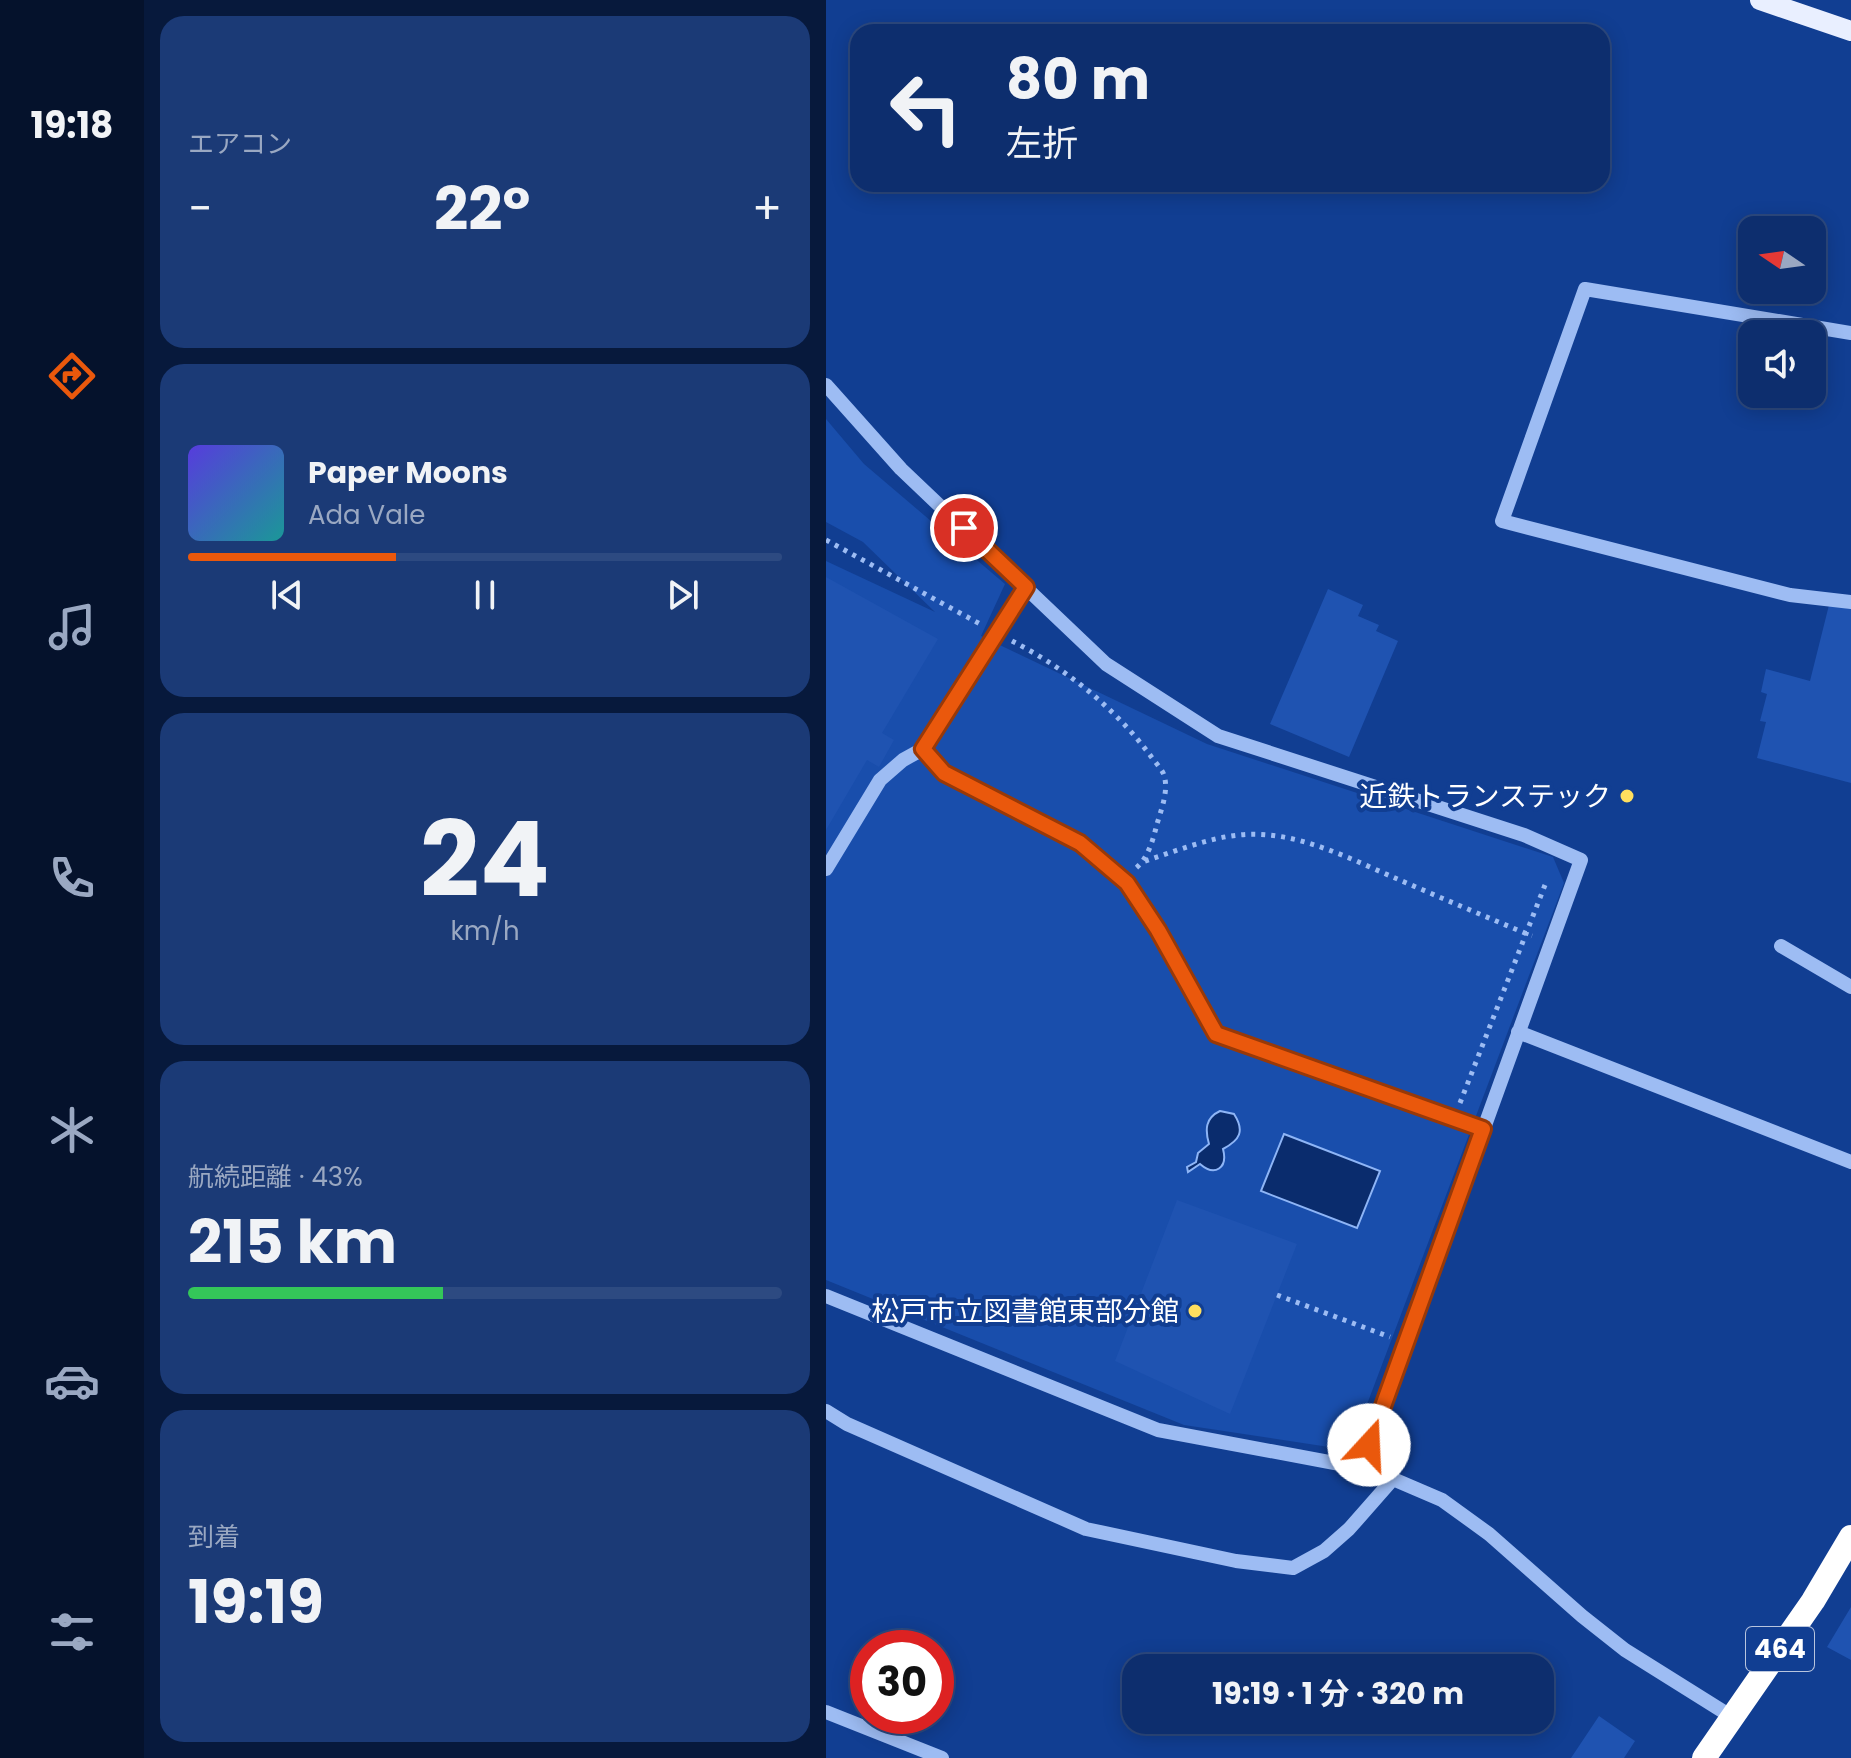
<!DOCTYPE html>
<html lang="ja">
<head>
<meta charset="utf-8">
<style>
  :root { --surface:#0d2e6e; --page:#1b3a76; --text:#f1f3f6; --muted:#9aa8c2; --line:#2d4a81; --accent:#ea580c }
  body { margin:0; font-family:Poppins,"Noto Sans JP",sans-serif; background:var(--page); color:var(--text); height:100vh; display:flex; flex-direction:column; font-size:30px; white-space:nowrap }
  * { box-sizing:border-box; margin:0 }
  p { font-size:26px; color:var(--muted) }
  .icon { flex:none; width:44px; height:44px; fill:none; stroke:currentColor; stroke-width:2; stroke-linecap:round; stroke-linejoin:round }
  .map { position:relative; flex:1; overflow:hidden }
  .panel { display:flex; flex-direction:column; gap:16px; padding:16px; background:#07193c; width:682px }
  .panel>* { flex:none }
  .top-card { position:absolute; left:24px; top:24px; width:760px; height:168px; border-radius:24px; box-shadow:0 4px 20px #0003,0 0 0 2px var(--line); background:#0d2e6e; color:var(--text); overflow:hidden }
  .needle { width:52px; rotate:283deg }
  .fabs { position:absolute; left:912px; top:216px; display:grid; gap:16px }
  .fabs a { display:grid; place-items:center; width:88px; height:88px; border-radius:16px; background:var(--surface); box-shadow:0 4px 20px #0003,0 0 0 2px var(--line); font-size:40px }
  .speed { position:absolute; left:24px; top:1630px; display:flex; gap:16px; font-size:40px; font-weight:700; text-align:center }
  .speed>* { display:grid; place-content:center; width:104px; height:104px; border-radius:50%; background:var(--surface); box-shadow:0 4px 20px #0003,0 0 0 2px var(--line); line-height:1 }
  .speed .limit { border:12px solid #d22; background:#fff; color:#111 }
  .pin { position:absolute; display:grid; place-items:center; width:68px; height:68px; color:#fff; margin:-34px; border:4px solid #fff; border-radius:50%; box-shadow:0 2px 8px #0007 }
  .me { position:absolute; width:88px; margin:-44px; rotate:20deg; stroke-linejoin:round; filter:drop-shadow(0 0 6px #0008) }
  .turn { display:flex; align-items:center; gap:28px; height:168px; padding:0 24px; font-size:36px }
  .turn .icon { width:104px; height:104px; stroke-width:2.5 }
  .turn b { display:block; font-size:56px; line-height:68px }
  .big { font-size:60px; font-weight:700; line-height:1.1 }
  .panel .widget { flex:1; display:flex; flex-direction:column; justify-content:center; gap:12px; min-width:0; padding:0 28px; border-radius:24px; background:var(--page) }
  .panel .dial { align-items:center; gap:0 }
  .dial b { font-size:104px; line-height:1 }
  .song { display:flex; align-items:center; gap:24px }
  .cover { width:96px; height:96px; border-radius:12px; background:linear-gradient(135deg,hsl(250 70% 55%),hsl(180 70% 35%)) }
  .played { height:8px; border-radius:4px; background:linear-gradient(90deg,var(--accent) 35%,var(--line) 35%) }
  .keys { display:flex; justify-content:space-around; direction:ltr }
  .heat { display:flex; justify-content:space-between; align-items:center; font-size:44px; direction:ltr }
  .charge { height:12px; border-radius:6px; background:linear-gradient(90deg,#34c759 43%,var(--line) 0) }
  .trip { position:absolute; left:296px; top:1654px; width:432px; height:80px; border-radius:24px; background:var(--surface); box-shadow:0 4px 20px #0003,0 0 0 2px var(--line); font-weight:700; line-height:80px; text-align:center }
  main { display:flex; flex:1; min-height:0 }
  .tab-bar { display:flex; flex-direction:column; width:144px; justify-content:space-around; align-items:center; background:#05122c; color:var(--muted) }
  .tab-bar .icon { width:56px; height:56px }
  .tab-bar .active { color:var(--accent) }
  .tab-bar b { font-size:36px; color:var(--text) }
  .map>svg:first-child { display:block }
</style>
</head>
<body>
<main>
<nav class="tab-bar">
<b>19:18</b>
<svg class="icon active" aria-label="directions" viewBox="0 0 24 24"><path d="M12 3l9 9-9 9-9-9zM9 14v-3h6M13 9l2 2-2 2"/></svg>
<svg class="icon" aria-label="music" viewBox="0 0 24 24"><path d="M9 18V5l10-2v13"/><circle cx="6" cy="18" r="3"/><circle cx="16" cy="16" r="3"/></svg>
<svg class="icon" aria-label="phone" viewBox="0 0 24 24"><path d="M5 4h4l2 5-3 2q2 4 5 5l2-3 5 2v4C11 20 4 13 5 4z"/></svg>
<svg class="icon" aria-label="climate" viewBox="0 0 24 24"><path d="M12 3v18M4 7l16 10M4 17L20 7"/></svg>
<svg class="icon" aria-label="car" viewBox="0 0 24 24"><path d="M5 17H2v-5l4-1 3-4h7l3 4 3 1v5h-3M9 17h6M6 11h13"/><circle cx="7" cy="17" r="2"/><circle cx="17" cy="17" r="2"/></svg>
<svg class="icon" aria-label="filters" viewBox="0 0 24 24"><path d="M4 7h16M4 17h16"/><circle cx="9" cy="7" r="2"/><circle cx="15" cy="17" r="2"/></svg>
</nav>
<section class="panel">
<div class="widget"><p>エアコン</p>
<div class="heat"><a>−</a><b class="big">22°</b><a>+</a></div>
</div>
<div class="widget">
<div class="song"><i class="cover"></i><div><b>Paper Moons</b><p>Ada Vale</p></div></div>
<div class="played"></div>
<div class="keys"><svg class="icon" aria-label="previous" viewBox="0 0 24 24"><path d="M18 5L8 12l10 7zM5 5v14"/></svg><svg class="icon" aria-label="pause" viewBox="0 0 24 24"><path d="M8 5v14M16 5v14"/></svg><svg class="icon" aria-label="next" viewBox="0 0 24 24"><path d="M6 5l10 7-10 7zM19 5v14"/></svg></div>
</div>
<div class="widget dial"><b>24</b><p>km/h</p></div>
<div class="widget"><p>航続距離 · 43%</p><b class="big">215 km</b><div class="charge"></div></div>
<div class="widget"><p>到着</p><b class="big">19:19</b></div>
</section>
<div class="map">
<svg width="1025" height="1758" viewBox="0 0 1025 1758">
  <rect width="100%" height="100%" fill="#113e92"/>
  <path fill="#194eac" d="M0,419L38,464L179,584L155,636L381,744L727,857L738,883L526,1444L516,1449L358,1425L0,1280V561L109,612L37,542L0,522Z"/>
  <path fill="#0a2c6d" stroke="#8eb5f6" stroke-width="2" d="M394,1111L408,1114C419,1131 414,1140 397,1149C402,1168 389,1177 374,1164L362,1172L361,1167L370,1162L372,1153L383,1144C379,1130 379,1118 394,1111Z
    M458,1134L554,1171L531,1228L435,1191Z"/>
  <path fill="#1f53b1" d="M0,577L112,639L56,733L68,740L53,767L41,760L0,830Z
    M502,589L537,605L532,616L553,625L550,631L572,641L523,757L444,724Z
    M1003,605L1025,609V783L931,758L940,722L934,721L941,694L935,692L940,669L984,681Z
    M351,1200L471,1244L404,1414L289,1361Z
    M1025,1607V1660L1001,1647Z
    M773,1716L809,1741L798,1758H745Z"/>
  <g fill="none" stroke-linecap="round" stroke-linejoin="round">
    <path stroke="#9dbcf3" stroke-width="5" stroke-dasharray="4 6" stroke-linecap="butt" d="M0,540L156,625
      M186,641C239,668 288,707 324,755C328,761 336,769 338,775C343,791 335,810 331,824C327,840 322,858 310,868
      M319,861C350,851 382,838 413,835C470,829 526,860 576,881C620,900 663,918 706,936
      M634,1103L719,885
      M451,1295L564,1337"/>
    <path stroke="#9dbcf3" stroke-width="14" d="M1025,333L759,289L676,521L964,595L1025,602
      M0,385L75,469L280,664L392,736L698,835L755,860L535,1468
      M97,749L118,773L254,843L301,883L332,930L390,1034L657,1129
      M0,869L54,780L77,760L97,749L200,587
      M955,946L1025,987
      M692,1032L1025,1162
      M0,1296L332,1430L535,1468L567,1479L523,1529L498,1551L467,1568L410,1561L260,1529L21,1424L0,1411
      M567,1479L616,1500L663,1534L756,1616L799,1650L906,1717
      M0,1712L116,1758"/>
    <path stroke="#e9efff" stroke-width="20" d="M934,0L1025,31"/>
    <path stroke="#fff" stroke-width="24" d="M878,1758L987,1601L1025,1537"/>
  </g>
  <g fill="none" stroke-linecap="round" stroke-linejoin="round">
    <g stroke="#983908" stroke-width="20">
      <path id="route" d="M138,528L200,587L97,749L118,773L254,843L301,883L332,930L390,1034L657,1129L543,1445"/>
    </g>
    <use href="#route" stroke="#ea580c" stroke-width="14"/>
  </g>
  <g fill="#ffdf5f" stroke="#113e92" stroke-width="3">
    <circle cx="801" cy="796" r="8"/>
    <circle cx="369" cy="1311" r="8"/>
  </g>
  <g text-anchor="middle" stroke-width="8" stroke-linejoin="round" paint-order="stroke">
    <rect fill="#113e92" stroke="#b8c5de" stroke-width="2" x="920" y="1627" width="68" height="44" rx="6"/>
    <g font-size="26" font-weight="bold" fill="#fff">
      <text x="954" y="1658">464</text>
    </g>
    <g font-size="28" fill="#fff" stroke="#113e92" text-anchor="end">
      <text x="785" y="806">近鉄トランステック</text>
      <text x="353" y="1321">松戸市立図書館東部分館</text>
    </g>
  </g>
</svg>
<div class="fabs">
<a><svg class="needle" viewBox="-14 -14 28 28"><path d="M0-13l5 13h-10z" fill="#e53935"/><path d="M0 13l5-13h-10z" fill="#9aa8c2"/></svg></a>
<a><svg class="icon" aria-label="sound" viewBox="0 0 24 24"><path d="M4 9h4l5-4v14l-5-4H4zM17 9q2 3 0 6"/></svg></a>
</div>
<div class="speed"><div class="limit">30</div></div>
<div class="pin" style="left:138px;top:528px;background:#d93025"><svg class="icon" aria-label="arrive" viewBox="0 0 24 24"><path d="M6 21V4h12l-3 4 3 4H6"/></svg></div>
<svg class="me" style="left:543px;top:1445px" viewBox="-20 -20 40 40"><circle r="19" fill="#fff"/><path d="M0-13L10 11 0 6-10 11z" fill="#ea580c"/></svg>
<div class="trip">19:19 · 1 分 · 320 m</div>
<div class="top-card">
<div class="turn"><svg class="icon" aria-label="left" viewBox="0 0 24 24"><path d="M17 20v-9H6M10 6l-5 5 5 5"/></svg><div><b>80 m</b>左折</div></div>
</div>
</div>
</main>
</body>
</html>
